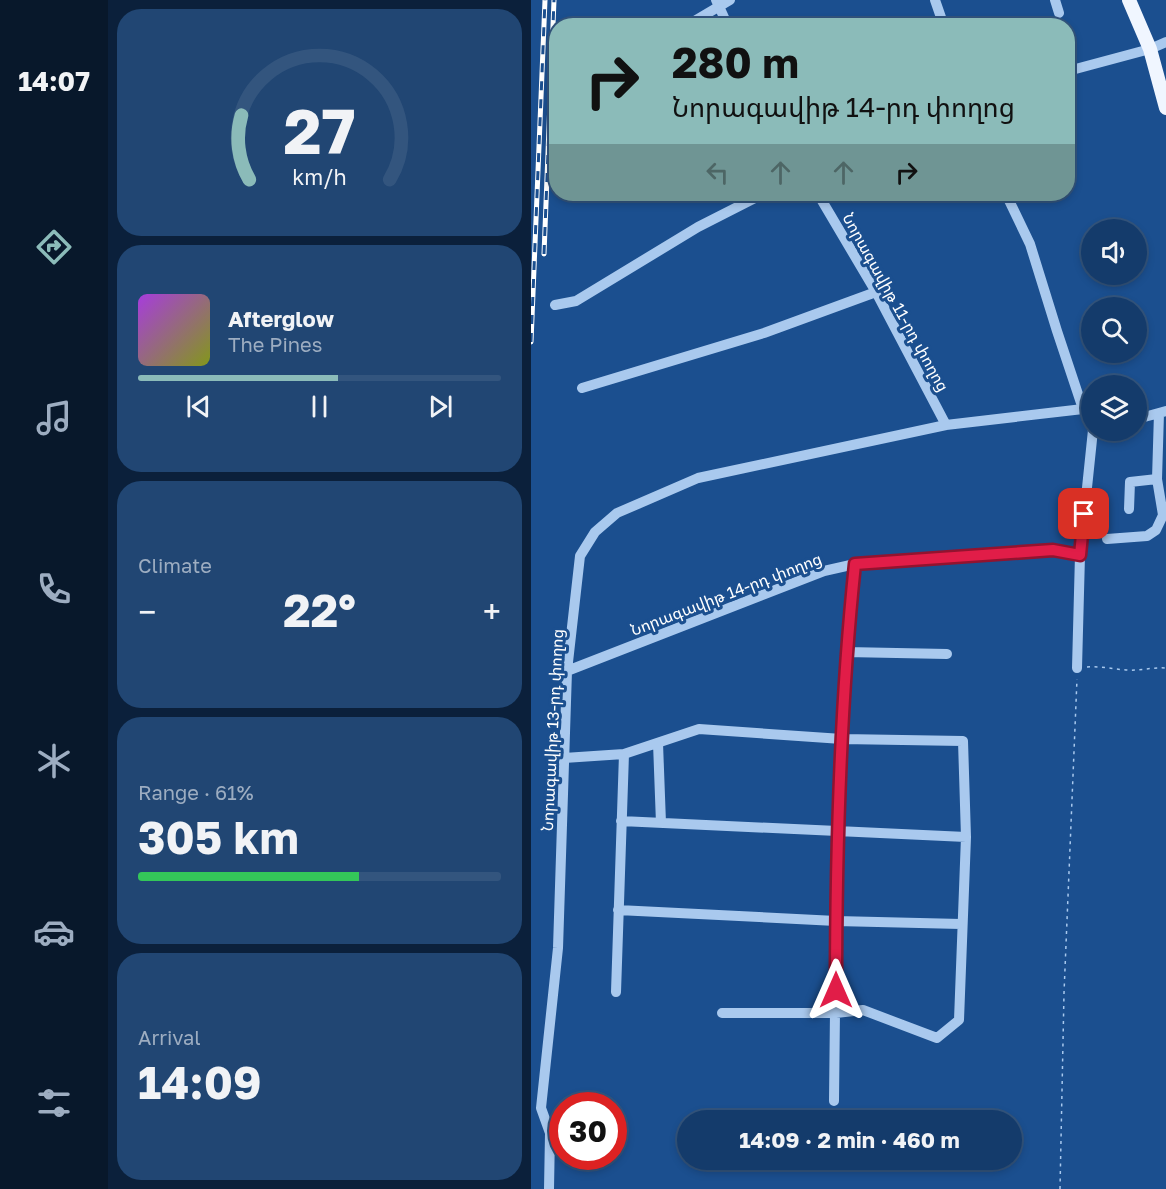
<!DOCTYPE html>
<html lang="en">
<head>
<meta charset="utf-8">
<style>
  :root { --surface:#143b6b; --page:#214673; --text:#f1f3f6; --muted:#9dadc1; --line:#33557e; --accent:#8bbbb9 }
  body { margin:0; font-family:"Golos Text","Noto Sans Armenian",sans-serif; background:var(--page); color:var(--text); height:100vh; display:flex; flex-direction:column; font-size:22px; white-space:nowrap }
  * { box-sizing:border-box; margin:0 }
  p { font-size:20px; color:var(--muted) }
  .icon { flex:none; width:33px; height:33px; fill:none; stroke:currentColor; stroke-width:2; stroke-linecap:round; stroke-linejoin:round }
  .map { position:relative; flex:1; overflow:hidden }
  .drawer { display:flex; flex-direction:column; gap:9px; padding:9px; background:#0b203b; width:423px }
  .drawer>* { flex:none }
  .guide { position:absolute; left:18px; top:18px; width:526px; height:183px; border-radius:24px; box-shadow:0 3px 9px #0003,0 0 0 2px var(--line); background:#8bbbb9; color:#111; overflow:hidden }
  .tools { position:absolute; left:550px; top:219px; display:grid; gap:12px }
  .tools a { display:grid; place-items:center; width:66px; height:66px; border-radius:50%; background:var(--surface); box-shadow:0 3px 9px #0003,0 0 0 2px var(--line); font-size:30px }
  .speed { position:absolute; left:18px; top:1092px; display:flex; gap:12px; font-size:30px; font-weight:700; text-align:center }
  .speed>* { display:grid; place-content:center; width:78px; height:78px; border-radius:50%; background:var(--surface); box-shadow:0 3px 9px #0003,0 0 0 2px var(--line); line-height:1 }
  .speed .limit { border:9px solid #d22; background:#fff; color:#111 }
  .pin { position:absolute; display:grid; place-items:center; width:51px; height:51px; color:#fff; margin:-26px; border-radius:12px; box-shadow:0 3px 9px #0006 }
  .me { position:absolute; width:66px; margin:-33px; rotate:0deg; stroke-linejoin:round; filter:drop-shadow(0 0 4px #0008) }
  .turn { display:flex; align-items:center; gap:21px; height:126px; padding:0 24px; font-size:27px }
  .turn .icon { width:78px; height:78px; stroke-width:2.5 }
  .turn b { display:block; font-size:42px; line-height:51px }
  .lanes { display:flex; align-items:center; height:57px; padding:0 24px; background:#0003; justify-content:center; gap:30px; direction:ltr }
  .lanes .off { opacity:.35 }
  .big { font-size:45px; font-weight:700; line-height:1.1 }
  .drawer .widget { flex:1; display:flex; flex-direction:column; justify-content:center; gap:9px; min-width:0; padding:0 21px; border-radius:24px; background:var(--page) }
  .drawer .dial { align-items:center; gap:0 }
  .dial svg { height:156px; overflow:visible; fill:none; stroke:var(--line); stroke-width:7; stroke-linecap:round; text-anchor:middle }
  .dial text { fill:var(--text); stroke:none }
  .song { display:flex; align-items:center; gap:18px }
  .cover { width:72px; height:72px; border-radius:9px; background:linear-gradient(135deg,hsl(280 70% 55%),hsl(70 70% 35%)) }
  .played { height:6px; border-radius:3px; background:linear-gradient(90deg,var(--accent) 55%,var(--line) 55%) }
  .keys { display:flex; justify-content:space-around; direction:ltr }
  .heat { display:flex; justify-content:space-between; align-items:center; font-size:33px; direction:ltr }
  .charge { height:9px; border-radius:4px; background:linear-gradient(90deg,#34c759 61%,var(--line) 0) }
  .trip { position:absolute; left:146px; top:1110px; width:345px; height:60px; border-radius:30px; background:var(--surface); box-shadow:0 3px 9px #0003,0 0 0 2px var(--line); font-weight:700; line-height:60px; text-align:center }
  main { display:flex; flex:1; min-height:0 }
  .dock { display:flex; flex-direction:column; width:108px; justify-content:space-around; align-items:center; background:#08182b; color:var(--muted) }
  .dock .icon { width:42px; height:42px }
  .dock .selected { color:var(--accent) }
  .dock b { font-size:27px; color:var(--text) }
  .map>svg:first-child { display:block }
</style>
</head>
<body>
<main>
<nav class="dock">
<b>14:07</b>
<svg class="icon selected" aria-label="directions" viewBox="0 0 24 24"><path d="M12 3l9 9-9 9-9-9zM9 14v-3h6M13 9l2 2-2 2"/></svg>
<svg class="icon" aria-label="music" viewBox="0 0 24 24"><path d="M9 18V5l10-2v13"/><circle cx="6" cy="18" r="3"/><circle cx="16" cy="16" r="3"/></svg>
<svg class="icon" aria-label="phone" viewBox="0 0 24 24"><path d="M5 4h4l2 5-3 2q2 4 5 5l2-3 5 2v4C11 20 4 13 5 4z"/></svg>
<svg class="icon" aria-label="climate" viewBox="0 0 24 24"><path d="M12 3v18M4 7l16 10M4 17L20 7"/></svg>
<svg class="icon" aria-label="car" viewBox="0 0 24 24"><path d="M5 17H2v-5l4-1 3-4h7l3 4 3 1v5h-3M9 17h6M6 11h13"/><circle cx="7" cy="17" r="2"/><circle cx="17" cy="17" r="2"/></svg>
<svg class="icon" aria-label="filters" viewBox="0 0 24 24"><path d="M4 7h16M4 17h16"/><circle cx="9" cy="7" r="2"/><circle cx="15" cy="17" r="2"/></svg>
</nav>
<section class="drawer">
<div class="widget dial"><svg viewBox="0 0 100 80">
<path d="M14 69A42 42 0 1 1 86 69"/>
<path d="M14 69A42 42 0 0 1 10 36" stroke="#8bbbb9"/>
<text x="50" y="56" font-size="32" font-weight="700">27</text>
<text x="50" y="72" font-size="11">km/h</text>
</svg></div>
<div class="widget">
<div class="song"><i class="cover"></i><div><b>Afterglow</b><p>The Pines</p></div></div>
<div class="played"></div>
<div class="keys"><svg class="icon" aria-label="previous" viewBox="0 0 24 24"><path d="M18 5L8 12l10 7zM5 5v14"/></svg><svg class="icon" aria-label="pause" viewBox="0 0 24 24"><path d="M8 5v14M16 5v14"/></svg><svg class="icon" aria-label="next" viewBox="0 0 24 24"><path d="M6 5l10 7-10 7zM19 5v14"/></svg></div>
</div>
<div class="widget"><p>Climate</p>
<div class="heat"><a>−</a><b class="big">22°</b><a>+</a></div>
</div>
<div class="widget"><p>Range · 61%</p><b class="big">305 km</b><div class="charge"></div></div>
<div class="widget"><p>Arrival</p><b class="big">14:09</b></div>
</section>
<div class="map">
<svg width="635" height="1189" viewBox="0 0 635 1189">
  <rect width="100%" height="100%" fill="#1b4f8f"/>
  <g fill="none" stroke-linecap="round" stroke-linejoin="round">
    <path stroke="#a9c9ee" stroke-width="1.5" stroke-dasharray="3 4.5" stroke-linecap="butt" d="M556,667C569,666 582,669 595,670C609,671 621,667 635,668
      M529,1189L533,993L546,679"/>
    <path stroke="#a9c9ee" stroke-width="10" d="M185,0L197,26
      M404,0L413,26
      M524,0L528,13
      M155,26L199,0
      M537,71L619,49L635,42
      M287,194L345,292L415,425
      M475,194L499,244L526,331L552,409L561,428
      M24,305L45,301L167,227L232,194
      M51,388L233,333L345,292
      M606,419L635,411
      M598,509L599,482L626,479
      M576,539L616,536L625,530L632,515L626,479L628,413
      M315,652L416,654
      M546,668L549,555L562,430
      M36,671L293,571L324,564L521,550L549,555
      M127,743L130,823
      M33,758L93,754L168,729L311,739L432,741L435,837L428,1020L406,1038L332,1010L305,1013H191
      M90,821L435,837
      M87,910L305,921L430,924
      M85,992L93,754
      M303,1101L305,921L315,652L324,564
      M18,1189L19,1133L10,1108L27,948L36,671L49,556L64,532L86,513L167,478L415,425L552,409"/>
    <path stroke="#f0f6ff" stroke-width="14" d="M598,0L619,49L635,108"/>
    <g stroke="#fff" stroke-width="5">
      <path id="rail" d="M13,254L23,0
        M0,342L14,0"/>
    </g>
    <use href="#rail" stroke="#1b4f8f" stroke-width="3" stroke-dasharray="9" stroke-linecap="butt"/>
  </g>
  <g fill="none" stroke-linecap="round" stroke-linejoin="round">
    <g stroke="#92132f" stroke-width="15">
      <path id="route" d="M305,990C305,848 309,705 324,564L522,550L549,555L553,514"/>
    </g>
    <use href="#route" stroke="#e11d48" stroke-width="10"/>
  </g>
  <g text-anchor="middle" stroke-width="6" stroke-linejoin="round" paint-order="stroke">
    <g font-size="16" fill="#fff" stroke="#1b4f8f">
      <text transform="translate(365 302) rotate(61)" y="6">Նորագավիթ 11-րդ փողոց</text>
      <text transform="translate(195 594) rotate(-21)" y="6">Նորագավիթ 14-րդ փողոց</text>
      <text transform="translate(21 730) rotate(-87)" y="6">Նորագավիթ 13-րդ փողոց</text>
    </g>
  </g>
</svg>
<div class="tools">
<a><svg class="icon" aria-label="sound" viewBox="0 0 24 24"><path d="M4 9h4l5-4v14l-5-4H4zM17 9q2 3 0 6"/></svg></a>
<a><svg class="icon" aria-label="search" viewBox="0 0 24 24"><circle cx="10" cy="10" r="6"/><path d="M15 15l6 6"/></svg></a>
<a><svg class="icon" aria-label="layers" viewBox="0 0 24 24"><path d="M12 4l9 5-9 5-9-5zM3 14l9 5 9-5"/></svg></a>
</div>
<div class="speed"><div class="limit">30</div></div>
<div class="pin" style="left:553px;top:514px;background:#d93025"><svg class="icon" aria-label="arrive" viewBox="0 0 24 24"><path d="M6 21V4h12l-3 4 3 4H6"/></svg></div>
<svg class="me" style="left:305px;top:990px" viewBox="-20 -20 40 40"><path d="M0-17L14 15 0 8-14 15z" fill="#e11d48" stroke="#fff" stroke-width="4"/></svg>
<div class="trip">14:09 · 2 min · 460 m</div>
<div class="guide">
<div class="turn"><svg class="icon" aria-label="right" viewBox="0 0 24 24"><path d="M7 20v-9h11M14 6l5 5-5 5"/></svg><div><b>280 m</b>Նորագավիթ 14-րդ փողոց</div></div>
<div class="lanes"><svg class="icon off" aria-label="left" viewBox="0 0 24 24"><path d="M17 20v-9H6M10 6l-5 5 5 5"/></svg><svg class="icon off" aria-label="ahead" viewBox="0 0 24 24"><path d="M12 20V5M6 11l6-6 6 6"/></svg><svg class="icon off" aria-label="ahead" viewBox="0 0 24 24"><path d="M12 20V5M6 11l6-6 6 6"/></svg><svg class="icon" aria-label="right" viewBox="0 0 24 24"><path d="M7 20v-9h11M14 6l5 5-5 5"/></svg></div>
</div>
</div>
</main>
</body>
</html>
